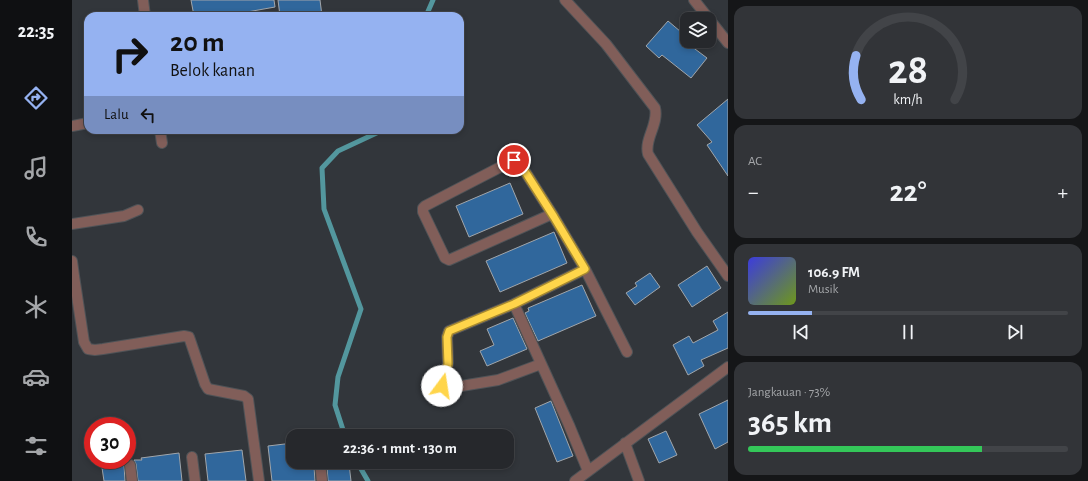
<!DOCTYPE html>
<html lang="id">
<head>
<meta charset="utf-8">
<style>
  :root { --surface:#26282c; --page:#323438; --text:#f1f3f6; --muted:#a4a6a9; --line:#424448; --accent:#95b2f1 }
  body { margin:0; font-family:"Alegreya Sans",sans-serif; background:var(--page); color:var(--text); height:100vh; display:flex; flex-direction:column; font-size:15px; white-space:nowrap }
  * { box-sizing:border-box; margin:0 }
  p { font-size:13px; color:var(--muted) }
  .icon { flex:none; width:22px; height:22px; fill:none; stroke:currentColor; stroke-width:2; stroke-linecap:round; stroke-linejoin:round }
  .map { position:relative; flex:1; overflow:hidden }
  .sheet { display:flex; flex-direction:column; gap:6px; padding:6px; background:#151618; width:360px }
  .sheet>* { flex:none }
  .hud { position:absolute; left:12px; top:12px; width:380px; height:122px; border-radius:12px; box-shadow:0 2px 6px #0003,0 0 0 1px var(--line); background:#95b2f1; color:#111; overflow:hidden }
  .controls { position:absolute; left:608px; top:12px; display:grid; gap:8px }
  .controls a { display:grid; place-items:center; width:36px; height:36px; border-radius:8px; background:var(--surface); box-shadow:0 2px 6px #0003,0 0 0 1px var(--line); font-size:20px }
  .speed { position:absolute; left:12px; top:417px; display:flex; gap:8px; font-size:20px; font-weight:700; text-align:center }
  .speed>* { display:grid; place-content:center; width:52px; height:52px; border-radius:50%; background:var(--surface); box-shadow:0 2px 6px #0003,0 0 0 1px var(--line); line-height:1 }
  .speed .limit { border:6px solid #d22; background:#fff; color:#111 }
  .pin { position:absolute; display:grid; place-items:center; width:34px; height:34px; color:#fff; margin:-17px; border:2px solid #fff; border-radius:50%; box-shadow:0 1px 4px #0007 }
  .me { position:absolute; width:44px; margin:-22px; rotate:14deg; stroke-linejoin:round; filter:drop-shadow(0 0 3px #0008) }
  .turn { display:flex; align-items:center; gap:14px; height:84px; padding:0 20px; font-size:18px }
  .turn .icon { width:52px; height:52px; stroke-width:2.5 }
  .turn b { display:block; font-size:28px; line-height:34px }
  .then { display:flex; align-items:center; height:38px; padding:0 20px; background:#0003; gap:8px; font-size:15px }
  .big { font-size:30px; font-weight:600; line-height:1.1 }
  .sheet .card { flex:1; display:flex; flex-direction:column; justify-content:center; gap:6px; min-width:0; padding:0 14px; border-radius:12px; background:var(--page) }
  .sheet .dial { align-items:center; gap:0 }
  .dial svg { height:104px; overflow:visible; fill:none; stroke:var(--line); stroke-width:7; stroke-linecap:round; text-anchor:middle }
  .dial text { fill:var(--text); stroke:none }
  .song { display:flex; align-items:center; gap:12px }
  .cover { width:48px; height:48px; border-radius:6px; background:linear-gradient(135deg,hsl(240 70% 55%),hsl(80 70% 35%)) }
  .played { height:4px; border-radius:2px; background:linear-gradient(90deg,var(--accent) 20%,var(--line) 20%) }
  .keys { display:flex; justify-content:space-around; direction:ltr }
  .heat { display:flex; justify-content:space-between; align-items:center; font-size:22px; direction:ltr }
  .charge { height:6px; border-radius:3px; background:linear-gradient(90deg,#34c759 73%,var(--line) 0) }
  .trip { position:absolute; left:214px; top:429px; width:228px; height:40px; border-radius:12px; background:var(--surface); box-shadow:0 2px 6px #0003,0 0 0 1px var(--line); font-weight:600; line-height:40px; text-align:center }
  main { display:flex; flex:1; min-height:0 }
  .dock { display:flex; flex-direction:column; width:72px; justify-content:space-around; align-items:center; background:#0f1012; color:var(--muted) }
  .dock .icon { width:28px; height:28px }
  .dock .current { color:var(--accent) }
  .dock b { font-size:18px; color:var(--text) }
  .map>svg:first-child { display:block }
</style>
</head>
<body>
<main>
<nav class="dock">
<b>22:35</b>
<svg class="icon current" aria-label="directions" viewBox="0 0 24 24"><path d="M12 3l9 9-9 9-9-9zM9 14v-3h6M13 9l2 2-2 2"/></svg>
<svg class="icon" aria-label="music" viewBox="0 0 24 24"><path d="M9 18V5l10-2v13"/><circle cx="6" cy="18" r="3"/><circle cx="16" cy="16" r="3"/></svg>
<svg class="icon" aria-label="phone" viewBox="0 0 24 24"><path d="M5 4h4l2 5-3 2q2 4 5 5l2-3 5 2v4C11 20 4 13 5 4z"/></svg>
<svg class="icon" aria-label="climate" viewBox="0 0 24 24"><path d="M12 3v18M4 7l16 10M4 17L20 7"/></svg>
<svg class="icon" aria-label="car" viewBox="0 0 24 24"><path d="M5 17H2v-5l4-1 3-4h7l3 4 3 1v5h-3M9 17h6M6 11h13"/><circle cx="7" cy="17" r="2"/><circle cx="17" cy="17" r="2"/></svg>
<svg class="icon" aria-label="filters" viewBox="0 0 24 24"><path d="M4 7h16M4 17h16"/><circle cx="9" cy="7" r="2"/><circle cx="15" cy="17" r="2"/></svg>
</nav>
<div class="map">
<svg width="656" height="481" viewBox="0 0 656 481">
  <rect width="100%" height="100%" fill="#32363b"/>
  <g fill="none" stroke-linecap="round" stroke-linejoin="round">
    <path stroke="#53979e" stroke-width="5" d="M354,16L361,0
      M273,436L263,405L266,377L289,309L252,209L250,168L266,151L311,130
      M285,462L296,481"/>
  </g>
  <path fill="#30679c" stroke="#a1a6ab" d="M119,0H202L203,7L164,14V12L137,16H122Z
    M206,0H248L250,16H208Z
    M596,21L615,37V43L635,58L619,78L590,55L587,58L574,46Z
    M656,99V176L635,145L640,142L625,125Z
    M438,183L451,214L397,237L384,206Z
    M482,232L495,263L428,292L414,261Z
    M635,266L649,288L620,307L606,285Z
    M578,273L588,287L563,305L554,293L565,286L563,283Z
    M510,285L524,316L466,341L453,313L457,311L456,308Z
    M656,312V348L629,360L632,366L616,375L601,345L617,336L621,343L646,330L641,321Z
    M441,318L455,349L415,366L408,351L422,345L415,329Z
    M656,400V442L643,449L627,414Z
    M479,401L501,456L485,462L463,408Z
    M594,431L605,455L587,463L576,439Z
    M221,443V462H236L237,468L242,467L243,481H200L196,446Z
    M170,450L174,481H136L133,454Z
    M107,453L110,481H66L64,464L62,460H70L69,458Z
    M37,460H54L52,465L53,481H32L29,461Z
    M277,464L279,481H256L255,466Z"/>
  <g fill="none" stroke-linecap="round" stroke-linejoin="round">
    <g stroke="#4f5357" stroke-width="12">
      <path id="minor" d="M71,0L73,16
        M493,0L534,44L583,108C587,124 572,139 576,154L625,232L656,276
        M622,0L656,43
        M0,126L16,123
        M88,130L90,143
        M480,214L377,260L373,258L351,212V208L353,206L438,162L444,161L447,162L482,217L513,269
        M0,224L52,216L66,210
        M0,261L2,276L0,277
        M2,276L12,342L16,349L23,350L31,349L112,336L117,337L133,384L136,389L172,396L176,399L187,481
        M442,304L377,331L375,337L376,363L371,386L383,387L426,380L469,364
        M553,443L567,481
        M120,457L123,481
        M248,462L250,481
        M58,465L60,481
        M516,471L497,425L442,304L513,269L555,352
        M503,481L656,367"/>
    </g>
    <use href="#minor" stroke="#815e59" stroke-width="10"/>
  </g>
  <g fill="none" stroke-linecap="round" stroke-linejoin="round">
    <g stroke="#a68a30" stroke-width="10">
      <path id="route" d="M370,386L376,364L375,337L377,331L442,304L513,269L482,217L447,162L442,160"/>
    </g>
    <use href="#route" stroke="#ffd54a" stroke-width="7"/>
  </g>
</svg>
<div class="controls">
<a><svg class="icon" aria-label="layers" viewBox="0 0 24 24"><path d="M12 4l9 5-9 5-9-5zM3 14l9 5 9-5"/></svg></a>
</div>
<div class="speed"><div class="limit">30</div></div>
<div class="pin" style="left:442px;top:160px;background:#d93025"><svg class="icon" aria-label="arrive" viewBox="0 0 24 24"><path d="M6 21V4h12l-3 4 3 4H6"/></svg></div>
<svg class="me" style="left:370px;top:386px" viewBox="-20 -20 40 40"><circle r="19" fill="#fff"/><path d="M0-13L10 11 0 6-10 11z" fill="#ffd54a"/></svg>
<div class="trip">22:36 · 1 mnt · 130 m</div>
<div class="hud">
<div class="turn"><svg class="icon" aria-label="right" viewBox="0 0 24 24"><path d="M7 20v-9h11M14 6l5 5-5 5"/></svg><div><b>20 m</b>Belok kanan</div></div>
<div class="then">Lalu<svg class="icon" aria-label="left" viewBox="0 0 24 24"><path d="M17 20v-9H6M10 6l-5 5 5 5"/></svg></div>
</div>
</div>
<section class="sheet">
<div class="card dial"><svg viewBox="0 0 100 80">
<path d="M14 69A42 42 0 1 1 86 69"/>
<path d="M14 69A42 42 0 0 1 10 35" stroke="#95b2f1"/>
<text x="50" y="56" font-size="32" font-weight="700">28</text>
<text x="50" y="72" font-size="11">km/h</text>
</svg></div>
<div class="card"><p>AC</p>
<div class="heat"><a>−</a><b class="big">22°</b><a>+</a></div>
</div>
<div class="card">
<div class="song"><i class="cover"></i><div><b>106.9 FM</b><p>Musik</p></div></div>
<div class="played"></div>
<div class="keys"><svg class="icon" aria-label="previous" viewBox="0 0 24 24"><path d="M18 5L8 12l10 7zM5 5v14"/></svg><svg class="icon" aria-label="pause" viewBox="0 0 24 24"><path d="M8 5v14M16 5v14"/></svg><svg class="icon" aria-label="next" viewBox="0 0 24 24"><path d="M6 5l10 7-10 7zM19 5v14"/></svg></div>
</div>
<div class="card"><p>Jangkauan · 73%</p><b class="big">365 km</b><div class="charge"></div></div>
</section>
</main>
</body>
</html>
